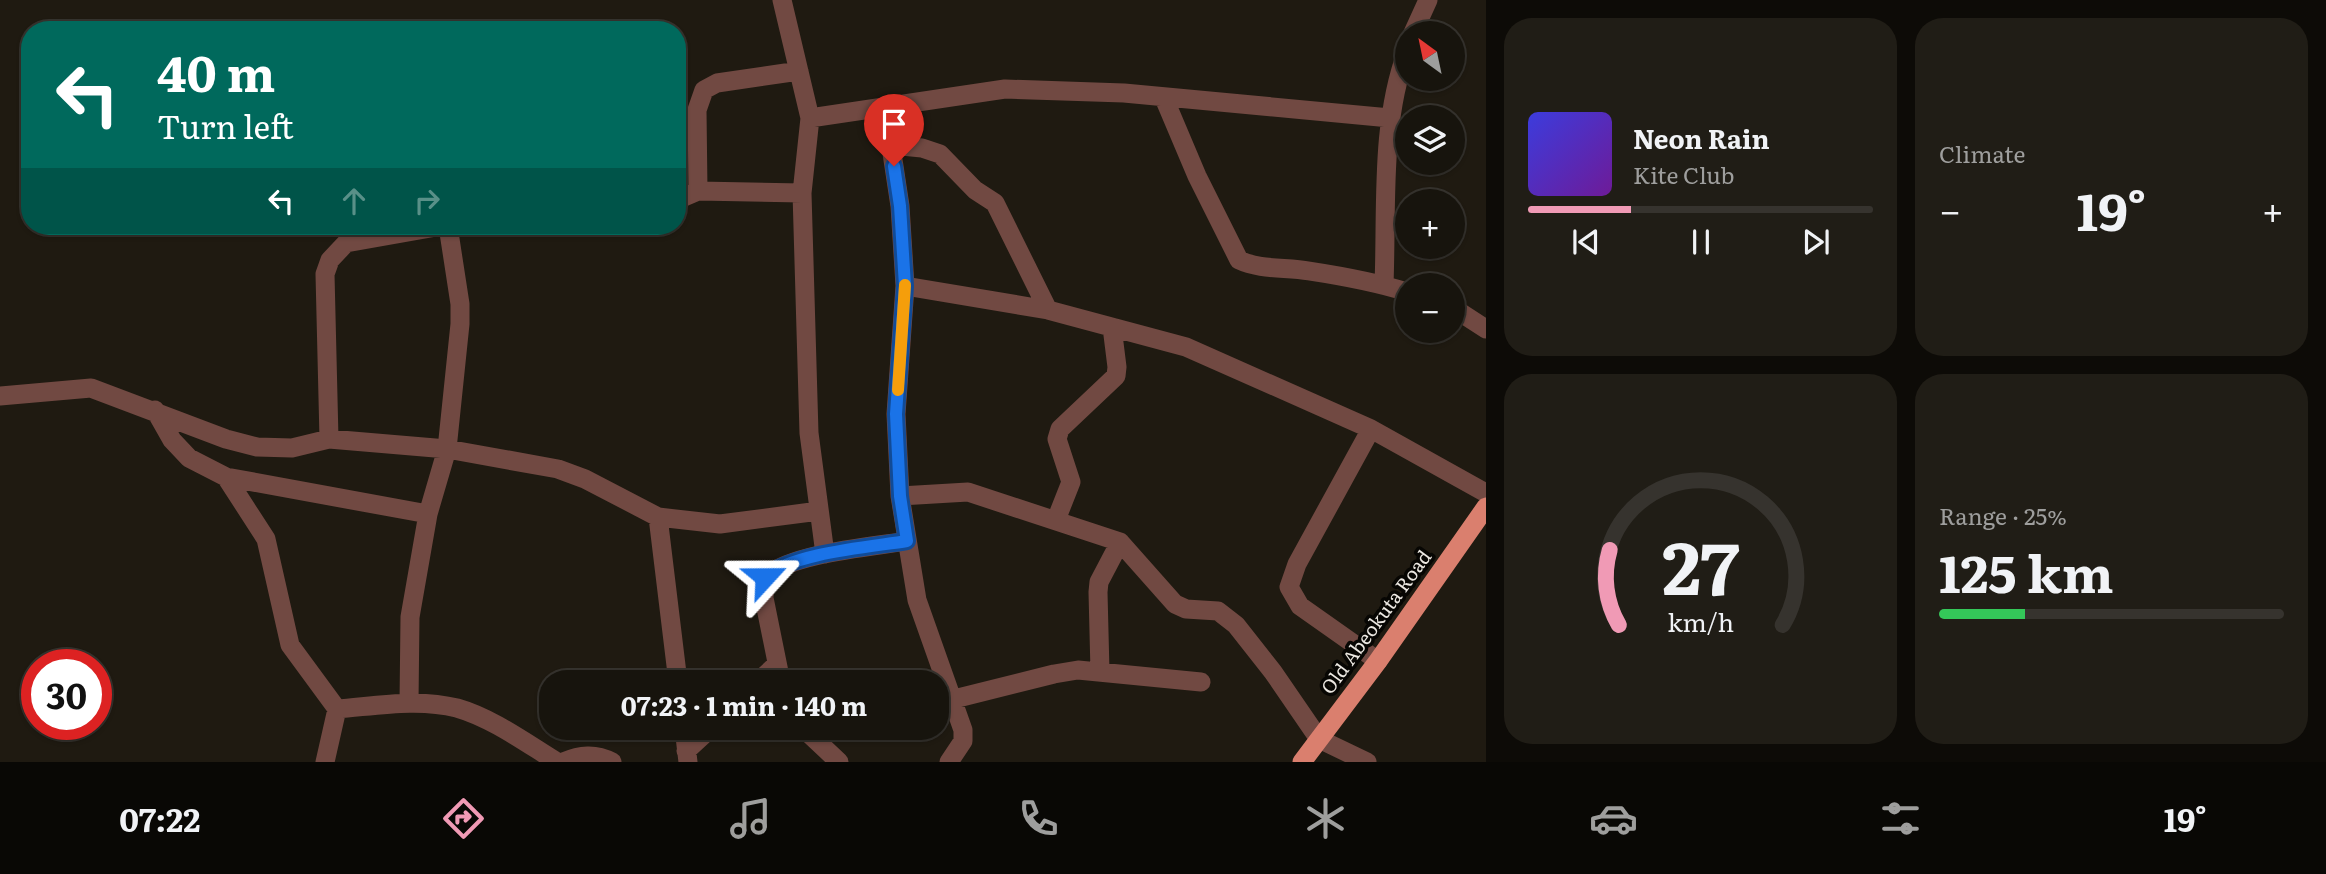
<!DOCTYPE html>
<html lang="en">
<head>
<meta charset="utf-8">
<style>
  :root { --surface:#17140d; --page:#201d16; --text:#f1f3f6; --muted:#9e9e9d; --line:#36332e; --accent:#f09ab5 }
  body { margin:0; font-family:Literata,serif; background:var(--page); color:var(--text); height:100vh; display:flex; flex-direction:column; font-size:26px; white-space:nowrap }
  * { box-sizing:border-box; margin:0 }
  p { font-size:23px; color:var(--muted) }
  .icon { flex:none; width:38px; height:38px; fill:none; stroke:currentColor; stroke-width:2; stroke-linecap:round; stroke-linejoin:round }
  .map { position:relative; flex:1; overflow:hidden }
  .sheet { display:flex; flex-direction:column; gap:18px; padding:18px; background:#0d0b07; width:840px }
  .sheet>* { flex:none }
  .hud { position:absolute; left:21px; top:21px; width:665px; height:214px; border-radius:28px; box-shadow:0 2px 5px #0004,0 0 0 2px var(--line); background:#00695c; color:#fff; overflow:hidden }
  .needle { width:46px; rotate:327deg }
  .fabs { position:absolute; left:1395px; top:21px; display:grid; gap:14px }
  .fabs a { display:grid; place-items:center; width:70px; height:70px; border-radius:50%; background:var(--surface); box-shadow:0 2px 5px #0004,0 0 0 2px var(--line); font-size:35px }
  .speed { position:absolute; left:21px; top:649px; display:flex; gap:14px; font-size:35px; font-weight:700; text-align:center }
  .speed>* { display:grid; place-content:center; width:91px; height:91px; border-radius:50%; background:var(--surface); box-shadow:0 2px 5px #0004,0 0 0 2px var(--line); line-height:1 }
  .speed .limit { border:10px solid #d22; background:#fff; color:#111 }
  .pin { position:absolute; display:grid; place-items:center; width:60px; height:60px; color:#fff; margin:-72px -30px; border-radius:50% 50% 50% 0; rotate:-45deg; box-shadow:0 0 7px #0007 }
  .pin .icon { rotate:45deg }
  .me { position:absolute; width:77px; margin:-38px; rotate:66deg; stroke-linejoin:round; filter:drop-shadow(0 0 5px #0008) }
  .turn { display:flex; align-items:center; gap:24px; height:147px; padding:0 21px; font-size:32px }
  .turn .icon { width:91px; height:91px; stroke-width:2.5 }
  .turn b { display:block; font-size:49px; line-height:60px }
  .lanes { display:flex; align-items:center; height:66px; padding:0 21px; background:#0003; justify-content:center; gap:35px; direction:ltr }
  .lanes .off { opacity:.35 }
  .big { font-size:52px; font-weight:700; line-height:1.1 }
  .sheet .widget { flex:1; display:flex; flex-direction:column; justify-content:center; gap:10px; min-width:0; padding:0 24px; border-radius:28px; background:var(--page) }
  .sheet .dial { align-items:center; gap:0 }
  .dial svg { height:182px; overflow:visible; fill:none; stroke:var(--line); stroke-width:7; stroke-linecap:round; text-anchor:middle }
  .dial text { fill:var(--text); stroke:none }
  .song { display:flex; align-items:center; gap:21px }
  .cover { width:84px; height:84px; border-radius:10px; background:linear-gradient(135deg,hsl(240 70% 55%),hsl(280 70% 35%)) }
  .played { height:7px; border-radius:4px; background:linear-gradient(90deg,var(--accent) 30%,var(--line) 30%) }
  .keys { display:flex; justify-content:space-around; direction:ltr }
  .heat { display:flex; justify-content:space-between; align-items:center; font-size:38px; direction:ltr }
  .charge { height:10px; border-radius:5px; background:linear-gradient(90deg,#34c759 25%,var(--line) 0) }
  .sheet .tiles { flex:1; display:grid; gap:18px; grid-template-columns:repeat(2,1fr) }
  .trip { position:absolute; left:539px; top:670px; width:410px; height:70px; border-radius:28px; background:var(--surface); box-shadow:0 2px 5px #0004,0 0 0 2px var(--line); font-weight:700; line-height:70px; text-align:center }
  .dock { display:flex; height:112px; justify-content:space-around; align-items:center; background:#090805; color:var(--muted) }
  .dock .icon { width:49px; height:49px }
  .dock .active { color:var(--accent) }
  .dock b { font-size:32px; color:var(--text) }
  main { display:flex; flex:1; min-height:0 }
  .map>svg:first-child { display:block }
</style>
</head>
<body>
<main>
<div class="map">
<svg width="1486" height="762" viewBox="0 0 1486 762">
  <rect width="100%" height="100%" fill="#1f1a11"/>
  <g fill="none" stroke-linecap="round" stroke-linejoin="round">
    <path stroke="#714942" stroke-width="19" d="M782,0L810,118L802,193L809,433L825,554
      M1413,33L1428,0
      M1164,98L1197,176L1239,260C1260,270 1286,267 1309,271C1342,276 1375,282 1407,292
      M885,107L900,206L905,286L896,414L900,496L917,600L963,730V741L949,762
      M810,118L1005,89L1124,93L1390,118
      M891,145L922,148L940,154L975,190L995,203L1048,310
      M698,191L697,110L704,90L717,83L799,71
      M677,200L698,191L802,193
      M1384,285C1387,208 1380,124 1407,51
      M905,286L1048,310L1186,347L1371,429L1486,493
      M1452,307L1486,329
      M0,396L91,388L226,439L257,447L292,448L329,439L447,449L558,469L585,479L658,517L720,524L819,511
      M155,410L172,440L189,458L226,477L428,514
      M1371,429L1297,564L1289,587L1300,606L1378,661
      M329,439L325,274L330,260L346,243L442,226
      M226,477L266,539L290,645L337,709L325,762
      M900,496L968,492L1120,542L1175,604L1186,609L1218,611L1236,625L1273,672L1319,739L1367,762
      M658,517L678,682
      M1056,520L1071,482L1057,439L1060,429L1116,376L1117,367L1112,327
      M1100,672L1098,592L1099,582L1120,542
      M758,682L777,664
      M781,682L764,598L765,577C792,553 871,547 907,541
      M954,699L1054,674L1078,670L1201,682
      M409,703L410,617L428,514L447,449L460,324V304L448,226
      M337,709C376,706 418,698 457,708C492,718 526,743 557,762
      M684,728L688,762
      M803,728L839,762
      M686,751L711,728
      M563,762C580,755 595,753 612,762"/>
    <path stroke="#da7f6e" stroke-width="19" d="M1302,762L1378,661L1486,507"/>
  </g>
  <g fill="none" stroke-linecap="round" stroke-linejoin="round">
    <g stroke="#114b97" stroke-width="18">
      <path id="route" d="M765,577C792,553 870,547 907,541L900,496L896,414L905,286L900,206L894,166"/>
    </g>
    <use href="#route" stroke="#1a73e8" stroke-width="12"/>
    <path stroke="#f59e0b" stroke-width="12" d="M898,390L905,285"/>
  </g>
  <g text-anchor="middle" stroke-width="7" stroke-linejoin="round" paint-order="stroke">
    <g font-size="19" fill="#ece8e2" stroke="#070603">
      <text transform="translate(1376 622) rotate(-54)" y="7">Old Abeokuta Road</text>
    </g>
  </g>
</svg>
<div class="fabs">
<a><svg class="needle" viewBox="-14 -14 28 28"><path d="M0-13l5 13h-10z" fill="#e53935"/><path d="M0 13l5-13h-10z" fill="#9e9e9d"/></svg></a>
<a><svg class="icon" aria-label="layers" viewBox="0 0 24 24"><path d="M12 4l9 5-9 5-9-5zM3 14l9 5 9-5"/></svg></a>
<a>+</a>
<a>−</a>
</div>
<div class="speed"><div class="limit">30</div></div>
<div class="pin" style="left:894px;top:166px;background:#d93025"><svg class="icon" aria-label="arrive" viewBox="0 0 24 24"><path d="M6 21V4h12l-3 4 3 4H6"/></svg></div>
<svg class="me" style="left:765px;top:577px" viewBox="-20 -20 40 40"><path d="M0-17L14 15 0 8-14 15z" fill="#1a73e8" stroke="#fff" stroke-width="4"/></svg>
<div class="trip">07:23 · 1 min · 140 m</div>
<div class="hud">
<div class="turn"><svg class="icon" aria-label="left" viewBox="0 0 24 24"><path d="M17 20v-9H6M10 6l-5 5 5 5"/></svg><div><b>40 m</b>Turn left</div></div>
<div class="lanes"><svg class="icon" aria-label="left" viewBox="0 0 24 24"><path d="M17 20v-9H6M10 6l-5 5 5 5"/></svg><svg class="icon off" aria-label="ahead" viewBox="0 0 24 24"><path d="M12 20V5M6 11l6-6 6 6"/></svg><svg class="icon off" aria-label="right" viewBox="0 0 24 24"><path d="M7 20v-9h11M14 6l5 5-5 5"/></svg></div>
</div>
</div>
<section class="sheet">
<div class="tiles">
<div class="widget">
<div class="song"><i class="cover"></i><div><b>Neon Rain</b><p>Kite Club</p></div></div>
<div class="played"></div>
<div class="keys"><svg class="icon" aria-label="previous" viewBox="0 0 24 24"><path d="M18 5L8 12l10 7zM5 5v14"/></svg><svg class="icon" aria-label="pause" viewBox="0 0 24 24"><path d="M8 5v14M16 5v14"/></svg><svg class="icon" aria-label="next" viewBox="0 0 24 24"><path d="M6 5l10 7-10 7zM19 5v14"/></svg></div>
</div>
<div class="widget"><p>Climate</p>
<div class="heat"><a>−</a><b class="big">19°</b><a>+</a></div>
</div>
<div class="widget dial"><svg viewBox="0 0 100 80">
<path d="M14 69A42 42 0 1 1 86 69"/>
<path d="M14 69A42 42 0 0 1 10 36" stroke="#f09ab5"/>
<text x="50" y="56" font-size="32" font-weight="700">27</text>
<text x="50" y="72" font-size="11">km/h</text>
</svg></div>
<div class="widget"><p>Range · 25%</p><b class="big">125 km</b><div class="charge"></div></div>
</div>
</section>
</main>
<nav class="dock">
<b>07:22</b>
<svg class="icon active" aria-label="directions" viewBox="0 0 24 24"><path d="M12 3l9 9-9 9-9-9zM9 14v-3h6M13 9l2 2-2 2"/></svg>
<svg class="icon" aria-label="music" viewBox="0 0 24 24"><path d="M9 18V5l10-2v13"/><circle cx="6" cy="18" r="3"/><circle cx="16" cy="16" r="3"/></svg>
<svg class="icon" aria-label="phone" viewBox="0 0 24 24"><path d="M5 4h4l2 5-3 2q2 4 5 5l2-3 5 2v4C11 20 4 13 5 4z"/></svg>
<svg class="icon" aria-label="climate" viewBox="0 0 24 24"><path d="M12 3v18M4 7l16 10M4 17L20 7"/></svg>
<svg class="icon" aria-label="car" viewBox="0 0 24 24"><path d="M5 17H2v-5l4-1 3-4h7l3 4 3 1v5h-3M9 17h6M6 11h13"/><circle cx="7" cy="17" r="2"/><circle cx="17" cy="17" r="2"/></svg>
<svg class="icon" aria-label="filters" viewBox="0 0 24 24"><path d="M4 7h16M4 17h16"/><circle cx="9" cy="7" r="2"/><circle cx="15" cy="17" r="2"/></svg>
<b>19°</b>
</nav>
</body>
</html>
